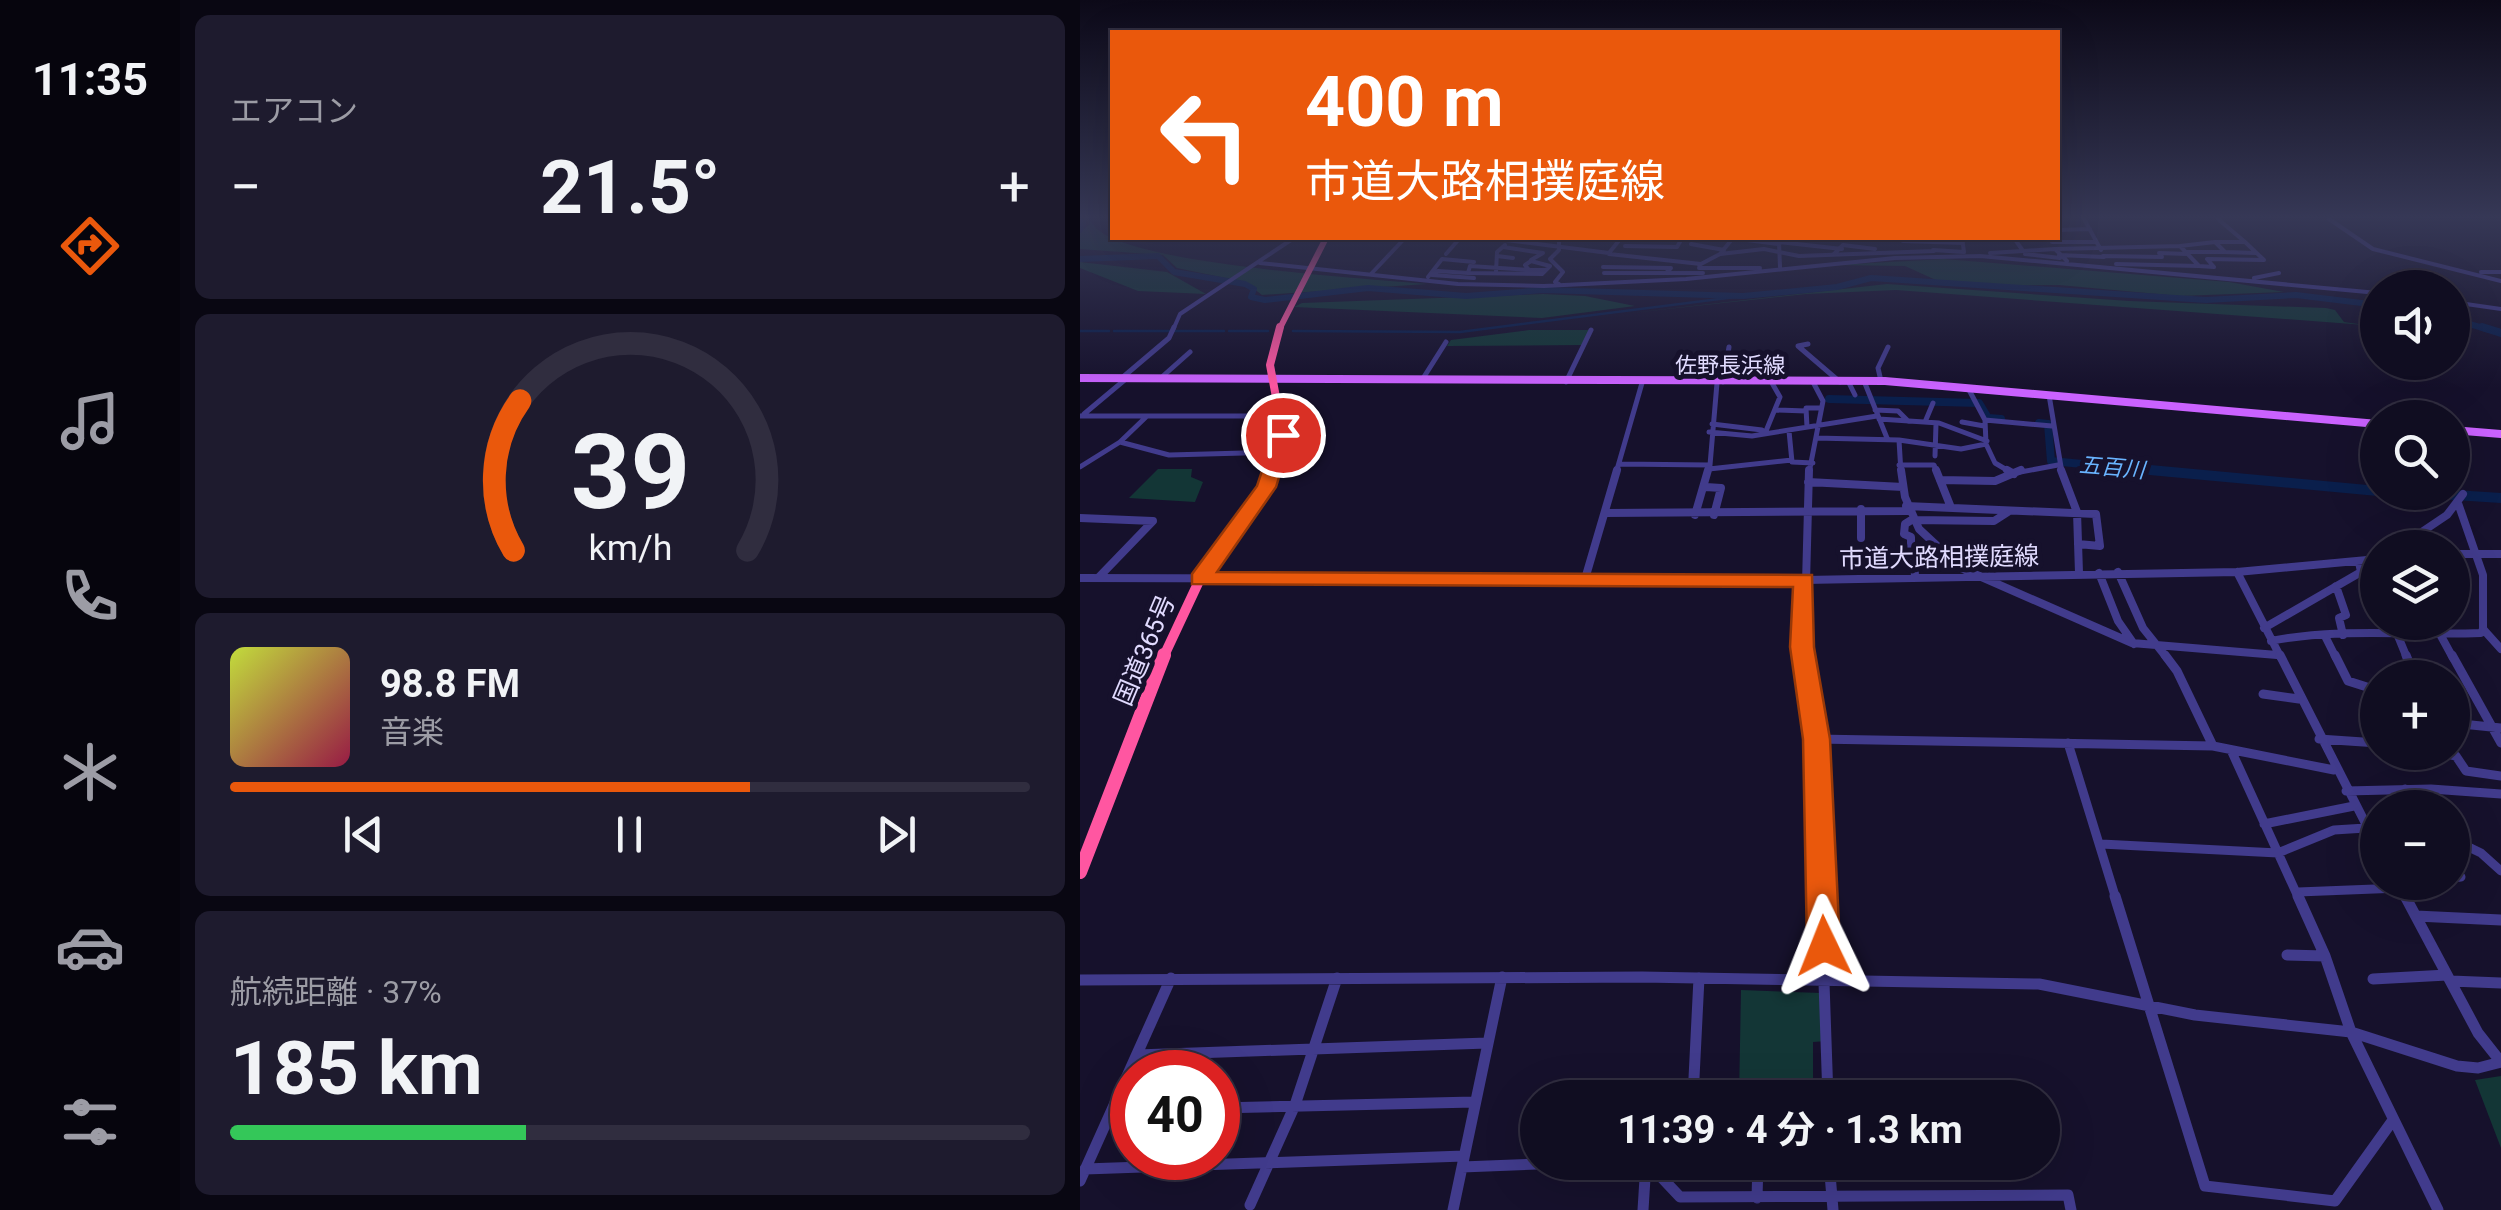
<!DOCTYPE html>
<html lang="ja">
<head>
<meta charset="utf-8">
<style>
  :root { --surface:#100d21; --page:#1e1b2e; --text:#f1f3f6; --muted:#9c9ca5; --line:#302d3f; --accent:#ea580c }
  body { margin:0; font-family:Roboto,"Noto Sans JP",sans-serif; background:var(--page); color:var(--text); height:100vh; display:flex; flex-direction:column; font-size:38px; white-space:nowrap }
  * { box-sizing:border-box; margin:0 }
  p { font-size:32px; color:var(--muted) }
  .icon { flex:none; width:55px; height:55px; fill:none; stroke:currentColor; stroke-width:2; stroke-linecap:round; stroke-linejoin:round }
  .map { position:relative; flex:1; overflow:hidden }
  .drawer { display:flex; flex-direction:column; gap:15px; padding:15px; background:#090712; width:900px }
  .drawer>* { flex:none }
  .banner { position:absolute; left:30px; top:30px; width:950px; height:210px; border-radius:0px; box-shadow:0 10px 40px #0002,0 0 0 2px var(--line); background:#ea580c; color:#fff; overflow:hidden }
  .buttons { position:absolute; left:1280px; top:270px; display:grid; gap:20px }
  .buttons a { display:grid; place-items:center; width:110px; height:110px; border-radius:50%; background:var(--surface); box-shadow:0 10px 40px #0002,0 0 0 2px var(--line); font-size:50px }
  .speed { position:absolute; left:30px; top:1050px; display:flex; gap:20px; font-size:50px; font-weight:700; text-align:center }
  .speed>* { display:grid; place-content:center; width:130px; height:130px; border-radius:50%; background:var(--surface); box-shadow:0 10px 40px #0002,0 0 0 2px var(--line); line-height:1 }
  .speed .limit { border:15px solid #d22; background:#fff; color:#111 }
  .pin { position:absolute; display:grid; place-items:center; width:85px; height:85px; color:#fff; margin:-42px; border:5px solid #fff; border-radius:50%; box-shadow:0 2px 10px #0007 }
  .me { position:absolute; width:110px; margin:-55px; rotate:358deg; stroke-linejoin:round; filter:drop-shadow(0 0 8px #0008) }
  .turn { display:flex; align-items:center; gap:35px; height:210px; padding:0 30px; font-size:45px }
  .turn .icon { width:130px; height:130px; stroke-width:2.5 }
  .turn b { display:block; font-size:70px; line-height:85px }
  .big { font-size:75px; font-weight:700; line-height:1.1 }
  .drawer .tile { flex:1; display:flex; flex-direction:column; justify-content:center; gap:15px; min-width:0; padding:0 35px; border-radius:15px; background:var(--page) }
  .drawer .dial { align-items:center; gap:0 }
  .dial svg { height:260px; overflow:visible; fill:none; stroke:var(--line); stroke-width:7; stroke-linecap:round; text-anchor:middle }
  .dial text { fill:var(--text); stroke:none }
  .song { display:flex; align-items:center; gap:30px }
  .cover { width:120px; height:120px; border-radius:15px; background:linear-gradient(135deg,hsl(70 70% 55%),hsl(340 70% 35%)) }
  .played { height:10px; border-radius:5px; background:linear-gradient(90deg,var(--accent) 65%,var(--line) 65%) }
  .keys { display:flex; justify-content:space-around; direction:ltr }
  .heat { display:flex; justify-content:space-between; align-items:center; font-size:55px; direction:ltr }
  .charge { height:15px; border-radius:8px; background:linear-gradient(90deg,#34c759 37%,var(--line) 0) }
  .trip { position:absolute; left:440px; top:1080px; width:540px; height:100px; border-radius:50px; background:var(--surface); box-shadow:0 10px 40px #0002,0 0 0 2px var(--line); font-weight:700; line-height:100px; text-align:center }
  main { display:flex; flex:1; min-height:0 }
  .menu { display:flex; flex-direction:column; width:180px; justify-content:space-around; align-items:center; background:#06050d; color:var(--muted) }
  .menu .icon { width:70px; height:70px }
  .menu .on { color:var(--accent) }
  .menu b { font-size:45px; color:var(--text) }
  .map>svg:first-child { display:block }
</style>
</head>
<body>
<main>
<nav class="menu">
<b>11:35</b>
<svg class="icon on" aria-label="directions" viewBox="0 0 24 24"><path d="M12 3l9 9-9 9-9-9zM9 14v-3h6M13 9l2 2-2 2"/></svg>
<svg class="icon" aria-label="music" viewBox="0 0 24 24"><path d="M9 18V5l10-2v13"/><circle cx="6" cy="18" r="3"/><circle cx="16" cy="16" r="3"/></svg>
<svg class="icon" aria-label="phone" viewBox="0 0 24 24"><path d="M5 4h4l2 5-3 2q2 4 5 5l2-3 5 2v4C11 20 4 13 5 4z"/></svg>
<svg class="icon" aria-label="climate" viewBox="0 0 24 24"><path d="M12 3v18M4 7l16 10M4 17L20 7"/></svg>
<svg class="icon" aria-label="car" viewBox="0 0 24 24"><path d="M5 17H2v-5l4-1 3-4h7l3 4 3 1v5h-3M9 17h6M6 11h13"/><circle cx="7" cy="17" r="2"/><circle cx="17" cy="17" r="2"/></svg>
<svg class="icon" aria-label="filters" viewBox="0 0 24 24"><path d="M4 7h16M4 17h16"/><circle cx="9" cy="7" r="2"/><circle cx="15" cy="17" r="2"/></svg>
</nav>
<section class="drawer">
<div class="tile"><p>エアコン</p>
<div class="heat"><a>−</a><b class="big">21.5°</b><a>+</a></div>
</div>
<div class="tile dial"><svg viewBox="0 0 100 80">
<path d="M14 69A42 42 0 1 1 86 69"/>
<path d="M14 69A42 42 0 0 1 16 23" stroke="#ea580c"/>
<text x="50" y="56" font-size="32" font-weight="700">39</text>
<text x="50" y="72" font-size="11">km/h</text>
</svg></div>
<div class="tile">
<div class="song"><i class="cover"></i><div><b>98.8 FM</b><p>音楽</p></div></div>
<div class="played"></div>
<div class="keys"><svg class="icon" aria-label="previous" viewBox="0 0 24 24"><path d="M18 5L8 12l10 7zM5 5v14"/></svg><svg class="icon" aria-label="pause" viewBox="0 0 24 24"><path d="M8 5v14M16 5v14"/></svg><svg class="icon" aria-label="next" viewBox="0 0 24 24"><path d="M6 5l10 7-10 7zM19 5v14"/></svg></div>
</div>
<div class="tile"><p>航続距離 · 37%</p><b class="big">185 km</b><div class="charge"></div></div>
</section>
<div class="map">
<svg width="1421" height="1210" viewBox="0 0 1421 1210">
  <rect width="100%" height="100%" fill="#16112c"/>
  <path fill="#133636" d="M8,219C12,222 14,226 17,229C58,265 284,278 347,284L182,295L165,282L97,268L83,255L0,249V232L9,225Z
    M864,259L1149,282L1204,292L1100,296L979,285L903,286L858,281L825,266L755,265Z
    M0,262L87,272L126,294L58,291L0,268Z
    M807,284L1049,301L1246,308L1255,310L1264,322L1285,325L816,290L726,294L542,314Z
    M463,294L505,296L555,306L462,318L214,307L222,303Z
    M449,330H509L503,345L367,346L371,340Z
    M78,469H112L111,477L123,482L115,502L49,498Z
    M661,990L741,993L747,1041L733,1042V1097L659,1098Z
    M1421,1076V1148L1395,1080Z"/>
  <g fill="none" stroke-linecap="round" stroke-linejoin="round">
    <path stroke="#0a1f4c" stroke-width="2.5" d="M0,331H29
      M34,331H144
      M149,331H188
      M213,331L380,332L663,296"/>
    <path stroke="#0a1f4c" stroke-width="6" d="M0,230L4,219
      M0,259L78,256L94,272L165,284L174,289L171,297L185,300L288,288L386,296L464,290L663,296L757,287L791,278L1126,300L1216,295L1298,305
      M1372,319L1410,330"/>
    <path stroke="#0a1f4c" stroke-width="8" d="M1402,327L1421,333
      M749,399L899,403L908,418L921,419
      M959,423L968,424L971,461L1097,473"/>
    <path stroke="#0a1f4c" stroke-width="10" d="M1070,470L1298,491
      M1328,492L1421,498"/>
    <path stroke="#413b8c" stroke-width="4" d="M1004,219L1021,250
      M1138,219L1165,242
      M1249,219L1293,249L1421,281
      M978,230L1010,229
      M410,238L529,253L541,238
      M479,238V250L470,259L483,272L475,282L479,284
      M562,238L612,240
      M738,238H765
      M779,238L824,240
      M667,240L698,244
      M823,241L883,243
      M972,242H1016
      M611,244L644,250
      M545,246L597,247L601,240
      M1100,246L1135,242L1145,252H1106
      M423,247L463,253L451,260
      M975,249L1100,246L1119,266L1036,264
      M853,250L884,252L882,238
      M943,251L975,249L987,261
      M1145,252L1176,253
      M910,253L943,251L934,238
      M1079,253L1108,254
      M366,254L380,238
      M529,254L621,264
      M640,254L684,249L719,256L854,251
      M754,254L763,245L795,249
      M945,254L980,258
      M979,255L1024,257
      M417,256L433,258
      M1023,256L1082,257
      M180,263L378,284L464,286L606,279L815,258L900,256L1298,293
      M619,265L640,254L653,238
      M1119,266L1134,267L1127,259L1184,260L1165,242H1135
      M523,267L591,268L586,273
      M700,267L699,242L762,249
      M619,268H680
      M449,270H466
      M449,270L390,266L388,273L462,274L466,270
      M449,270L445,265L451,261L470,266L466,270
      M416,272L417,252L425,245
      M1401,272H1421
      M388,273L358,271L352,275L394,278
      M524,273H623
      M291,274L325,238
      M348,277L362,259L394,262
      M1174,278L1199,273
      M1372,302L1421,309
      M93,330L100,314L214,238"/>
    <path stroke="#413b8c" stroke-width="5" d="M728,344L718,346L760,382
      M83,376L110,352
      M43,377L89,338L94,327
      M342,380L366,342
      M768,381L775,395
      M784,381L807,438
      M801,381L798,368L808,347
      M486,382L511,330
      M643,382L649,347
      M969,395L982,473
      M696,410L726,411
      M795,410L818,411L828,421
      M4,414L47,378
      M0,416H202
      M799,419L859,423L907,441
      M905,420L972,426
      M845,422L853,403
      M882,422L904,426
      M632,424L682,430
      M727,427L726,408H739
      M686,431L700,397L692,383
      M709,431L712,462L733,463
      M629,432L672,436L797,416
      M736,438L819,440L821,473
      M819,440L881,449L906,444L905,420L888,388
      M40,442L89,455L200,452
      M906,444L915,463L932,473
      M855,456L856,424
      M539,464L630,465L637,383
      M819,465H854L857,473
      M0,467L40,442L66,417
      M629,469L712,460
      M536,473L562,383
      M628,473L630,465
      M729,473L743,401L733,382
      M935,473L978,465"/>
    <path stroke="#413b8c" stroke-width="8" d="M821,470L825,497L839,529L881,568L1052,643L1197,655
      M856,470L870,505
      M927,470L934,474
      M981,470L997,512L999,573
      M860,480L915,481L941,470
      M728,482L823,487
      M626,487L641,488L634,515
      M1378,503L1403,575V629L1421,649
      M826,506L1016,514L1020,546L998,544
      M781,509V538
      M525,513L827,511
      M615,515L628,470
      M0,518L73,521L18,578
      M833,519L825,524L824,534L831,537V549L860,551
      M834,520L914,521L928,512
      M1318,548L1367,515L1383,494
      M834,549L835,578
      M1372,554H1421
      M1038,572L1063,628L1087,658
      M1157,572L1201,658
      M1019,573L1038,621L1054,644
      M0,578L725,580L1157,572L1298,559
      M505,579L537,470
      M1256,586L1266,615L1259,618L1263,635
      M1184,628L1281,572L1279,562
      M1245,636L1256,658
      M1318,636L1327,658
      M1361,636L1373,658
      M1191,641C1260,627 1331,636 1401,633L1403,629
      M724,658L729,470"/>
    <path stroke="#413b8c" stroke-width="9" d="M723,655L736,739L741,899
      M1085,655L1097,671L1133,746
      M1200,655L1298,848
      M1255,655L1268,681L1290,688L1298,702
      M1326,655L1335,678
      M1372,655L1421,743
      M1183,694L1219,699
      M1372,723L1421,728
      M736,739L1133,746L1254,770
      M1239,739L1298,743
      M988,743L1036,899
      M1151,750L1219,899
      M1358,752L1376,756L1386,771L1421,776
      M1325,789L1338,808
      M1266,791L1351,789L1421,794
      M1184,824L1274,806
      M1372,839L1401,853L1421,871
      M1021,844L1198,853L1254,830L1286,828
      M1372,878L1381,877
      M1317,882L1326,899
      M1218,892L1320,888"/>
    <path stroke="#413b8c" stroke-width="11" d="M741,896L748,1098
      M1035,896L1125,1186L1255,1201L1313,1120
      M1218,896L1245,956L1271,1032L1358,1210
      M1325,896L1398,1033L1421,1062
      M1336,916L1421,920
      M1207,955L1245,956
      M1293,979L1367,975
      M0,980L562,977L959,984L1115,1015L1271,1032L1377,1066L1398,1068L1421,1062
      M1371,981L1421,983
      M57,1055L407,1043
      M613,1098L619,978
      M138,1108L394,1102
      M32,1110H52
      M567,1162L600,1197L988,1195L991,1210
      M749,1162L753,1210
      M382,1167L509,1162
      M5,1169L384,1156
      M0,1181L91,978
      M677,1198L678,1162
      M170,1205L215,1105L257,978
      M373,1210L422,977
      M563,1210L566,1162"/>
    <path stroke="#ca62ff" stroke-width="8" d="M0,378L805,381L1298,424
      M1372,430L1421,434"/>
    <path stroke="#ff56a1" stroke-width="6" d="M199,330L246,238"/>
    <path stroke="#ff56a1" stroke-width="8" d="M192,473L203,435L190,365L200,327"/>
    <path stroke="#ff56a1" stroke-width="10" d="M83,658L120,579L193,470"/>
    <path stroke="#ff56a1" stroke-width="14" d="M0,872L84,655"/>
  </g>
  <linearGradient id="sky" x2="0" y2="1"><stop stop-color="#0c0918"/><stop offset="0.56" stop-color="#363856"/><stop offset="1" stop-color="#363856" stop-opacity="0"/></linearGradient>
  <rect width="1421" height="388" fill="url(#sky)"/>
  <path fill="#ea580c" stroke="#983908" stroke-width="2.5" d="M203,430L212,435L196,487L137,572L732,575L734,647L750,739L760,946L755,957L744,962L732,957L727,946L723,739L710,647L713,587L112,584V574L177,486L194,435Z"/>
  <g text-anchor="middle" stroke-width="10" stroke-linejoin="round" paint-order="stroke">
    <g font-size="22" fill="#e1dbff" stroke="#16112c">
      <text x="650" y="373">佐野長浜線</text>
    </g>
    <g font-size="22" font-style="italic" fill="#69b4ff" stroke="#16112c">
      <text transform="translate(1032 467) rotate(5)" y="8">五百川</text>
    </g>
    <g font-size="25" fill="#e1dbff" stroke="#16112c">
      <text transform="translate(859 557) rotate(-1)" y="9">市道大路相撲庭線</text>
      <text transform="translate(64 650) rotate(-67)" y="9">国道365号</text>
    </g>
  </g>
</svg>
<div class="buttons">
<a><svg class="icon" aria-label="sound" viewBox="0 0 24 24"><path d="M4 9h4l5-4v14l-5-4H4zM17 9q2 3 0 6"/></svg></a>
<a><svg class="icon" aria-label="search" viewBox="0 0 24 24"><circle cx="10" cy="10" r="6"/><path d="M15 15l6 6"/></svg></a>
<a><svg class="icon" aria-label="layers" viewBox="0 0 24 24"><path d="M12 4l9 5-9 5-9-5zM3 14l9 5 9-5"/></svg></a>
<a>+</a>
<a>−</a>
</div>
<div class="speed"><div class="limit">40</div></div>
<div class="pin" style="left:203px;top:435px;background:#d93025"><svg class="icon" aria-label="arrive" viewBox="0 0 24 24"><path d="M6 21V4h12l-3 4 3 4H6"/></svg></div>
<svg class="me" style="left:744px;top:946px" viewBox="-20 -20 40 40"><path d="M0-17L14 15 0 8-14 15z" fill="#ea580c" stroke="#fff" stroke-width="4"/></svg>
<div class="trip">11:39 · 4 分 · 1.3 km</div>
<div class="banner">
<div class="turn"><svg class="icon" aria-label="left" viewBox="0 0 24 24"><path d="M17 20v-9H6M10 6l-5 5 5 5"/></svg><div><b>400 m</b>市道大路相撲庭線</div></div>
</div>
</div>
</main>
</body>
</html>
